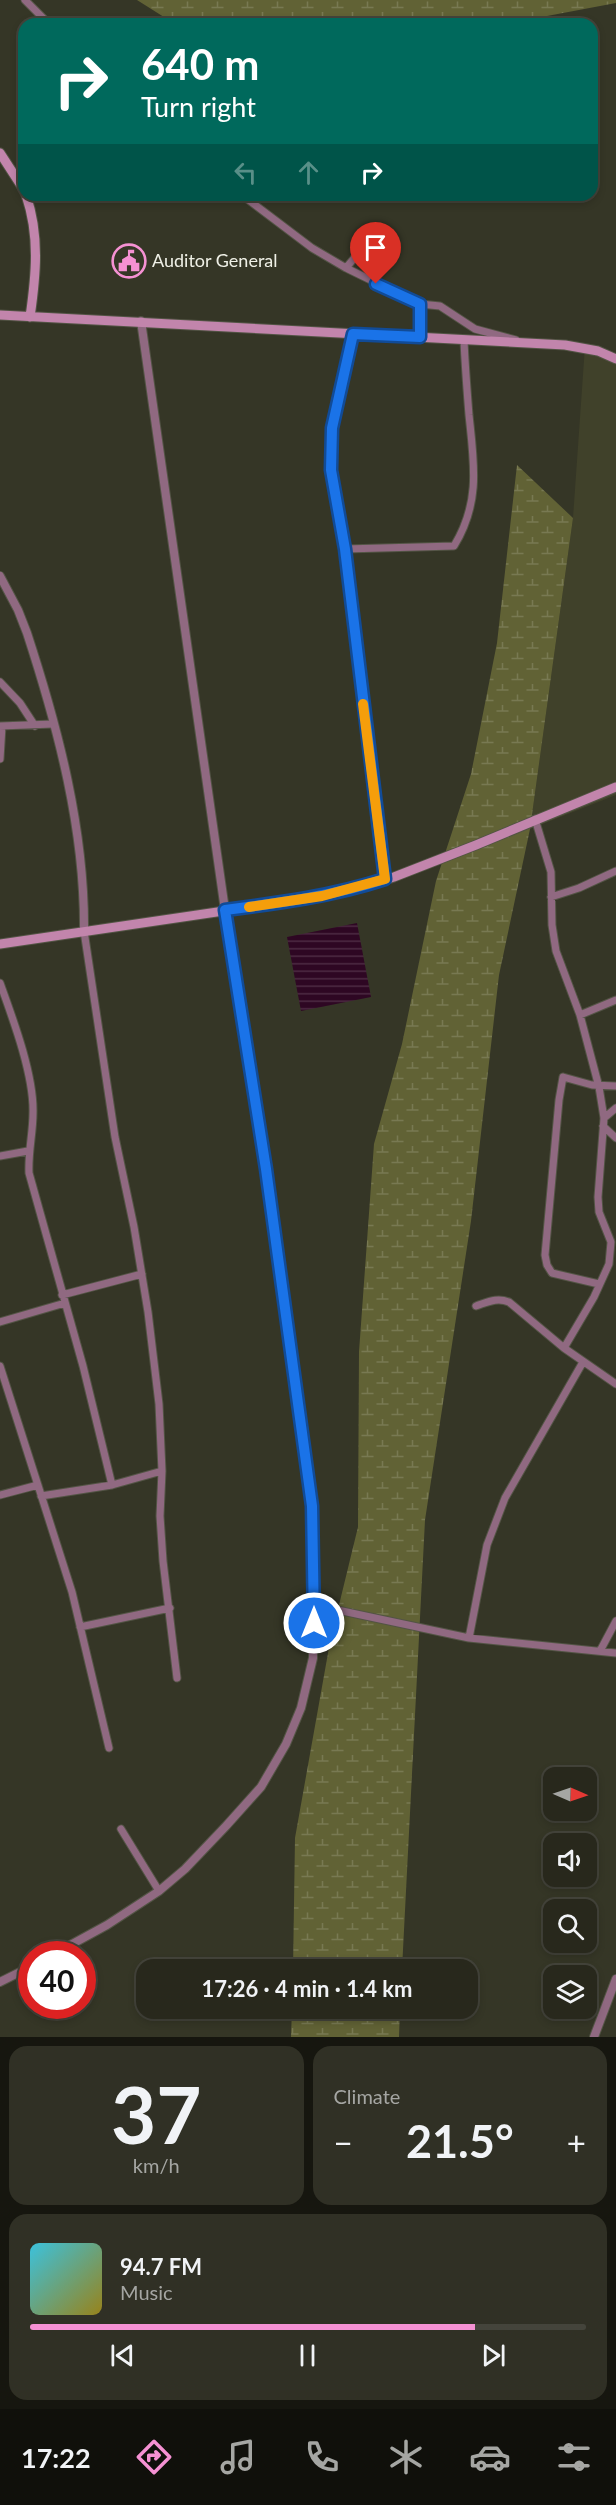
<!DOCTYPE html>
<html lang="en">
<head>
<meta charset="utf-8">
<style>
  :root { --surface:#28281c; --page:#303025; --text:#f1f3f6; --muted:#a5a6a3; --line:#44443b; --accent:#f591d3 }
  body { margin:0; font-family:Lato,sans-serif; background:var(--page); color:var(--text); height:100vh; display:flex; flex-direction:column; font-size:22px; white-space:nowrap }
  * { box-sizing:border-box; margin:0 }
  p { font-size:20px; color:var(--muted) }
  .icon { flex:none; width:33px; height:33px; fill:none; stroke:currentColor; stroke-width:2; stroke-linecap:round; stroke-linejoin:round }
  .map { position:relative; height:2037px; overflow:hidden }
  .drawer { display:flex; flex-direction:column; gap:9px; padding:9px; background:#16160f; flex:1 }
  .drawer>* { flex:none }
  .banner { position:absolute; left:18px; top:18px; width:580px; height:183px; border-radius:18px; box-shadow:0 3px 9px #0003,0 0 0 2px var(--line); background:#00695c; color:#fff; overflow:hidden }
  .needle { width:39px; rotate:92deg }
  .tools { position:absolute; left:543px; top:1767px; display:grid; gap:12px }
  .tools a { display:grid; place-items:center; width:54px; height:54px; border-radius:12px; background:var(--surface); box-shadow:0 3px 9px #0003,0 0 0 2px var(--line); font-size:30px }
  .speed { position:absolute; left:18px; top:1941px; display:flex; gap:12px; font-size:30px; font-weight:700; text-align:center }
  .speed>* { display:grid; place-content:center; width:78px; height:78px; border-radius:50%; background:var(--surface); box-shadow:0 3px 9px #0003,0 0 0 2px var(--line); line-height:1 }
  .speed .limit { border:9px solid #d22; background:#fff; color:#111 }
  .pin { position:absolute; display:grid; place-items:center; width:51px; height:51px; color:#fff; margin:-62px -26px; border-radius:50% 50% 50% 0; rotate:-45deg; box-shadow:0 0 6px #0007 }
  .pin .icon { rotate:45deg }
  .me { position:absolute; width:66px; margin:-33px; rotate:0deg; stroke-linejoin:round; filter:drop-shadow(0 0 4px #0008) }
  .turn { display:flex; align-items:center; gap:21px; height:126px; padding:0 24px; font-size:27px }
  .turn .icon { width:78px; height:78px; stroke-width:2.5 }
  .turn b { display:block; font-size:42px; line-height:51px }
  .lanes { display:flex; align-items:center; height:57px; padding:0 24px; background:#0003; justify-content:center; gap:30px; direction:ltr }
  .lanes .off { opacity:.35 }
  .big { font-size:45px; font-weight:700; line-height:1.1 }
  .drawer .widget { flex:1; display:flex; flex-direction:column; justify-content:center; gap:9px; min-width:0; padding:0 21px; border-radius:18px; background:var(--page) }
  .drawer .dial { align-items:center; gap:0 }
  .dial b { font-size:78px; line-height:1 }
  .song { display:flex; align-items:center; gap:18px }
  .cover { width:72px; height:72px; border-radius:9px; background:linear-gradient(135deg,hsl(190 70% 55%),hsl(50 70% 35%)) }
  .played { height:6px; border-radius:3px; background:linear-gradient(90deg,var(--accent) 80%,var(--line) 80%) }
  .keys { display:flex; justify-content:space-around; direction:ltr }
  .heat { display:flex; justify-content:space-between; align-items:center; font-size:33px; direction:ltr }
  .drawer .tiles { flex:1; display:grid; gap:9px; grid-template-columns:1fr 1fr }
  .widget:last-child { grid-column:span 2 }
  .trip { position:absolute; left:136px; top:1959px; width:342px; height:60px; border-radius:18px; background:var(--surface); box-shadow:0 3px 9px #0003,0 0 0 2px var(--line); font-weight:700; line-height:60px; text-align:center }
  .tab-bar { display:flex; height:96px; justify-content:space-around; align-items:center; background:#10100b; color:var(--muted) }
  .tab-bar .icon { width:42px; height:42px }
  .tab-bar .selected { color:var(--accent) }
  .tab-bar b { font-size:27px; color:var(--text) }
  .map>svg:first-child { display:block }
</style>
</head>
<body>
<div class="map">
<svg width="616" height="2037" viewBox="0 0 616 2037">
  <defs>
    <pattern id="wetland-marsh" width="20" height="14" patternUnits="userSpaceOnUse" patternTransform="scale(1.5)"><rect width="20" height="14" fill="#616235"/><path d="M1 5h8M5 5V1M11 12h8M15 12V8" fill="none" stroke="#787952"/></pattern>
    <pattern id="water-rules" width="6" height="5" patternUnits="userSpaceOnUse" patternTransform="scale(1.5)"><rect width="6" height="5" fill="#2e0723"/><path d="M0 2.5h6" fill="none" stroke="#4d2b43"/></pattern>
  </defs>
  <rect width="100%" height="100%" fill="#353626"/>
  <path fill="#40412a" d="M585,346L616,362V795L530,829L573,518Z"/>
  <path fill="url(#wetland-marsh)" d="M137,0H616V3L547,16L535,24H175Z
    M517,465L573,518L530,829L499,975L471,1221L425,1520L402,1969L293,1970L295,1838L330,1642L358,1527L359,1352L374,1144L402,1044L436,881L471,774L497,643Z
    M292,2009H400L399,2037H291Z"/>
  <path fill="url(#water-rules)" d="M357,923L371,997L301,1011L287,937Z"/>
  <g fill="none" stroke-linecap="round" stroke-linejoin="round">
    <g stroke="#535445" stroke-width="9">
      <path id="minor" d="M25,0L49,24
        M242,195L312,248L346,268L420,304V337
        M346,268L380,227
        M420,304L440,306L475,329L516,340
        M353,335L332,428L331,470L345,549L385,879
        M345,549L454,546C481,502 474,463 469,415C467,390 465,365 464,340
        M0,682L20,703L35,726
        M0,726L53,724
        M0,759L2,726
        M535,819L551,872L552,925L556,951L580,1015L599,1087L604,1118L598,1197L599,1212L611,1242L609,1264L594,1297L564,1348
        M551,897L579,888L616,871
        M84,931L115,1137L134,1227L148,1312L159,1404L162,1471L160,1516L163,1561L177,1678
        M0,983C13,1019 34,1075 33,1113C33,1133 28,1152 29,1173L83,1366L112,1485
        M580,1015L616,1000
        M604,1118L616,1108
        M603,1126L616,1138
        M0,1156L28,1151
        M599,1284L552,1273L547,1265L545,1255L559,1100L563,1077L592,1085L616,1086
        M62,1295L142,1274
        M476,1306C488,1302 497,1297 509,1302L564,1348L616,1384
        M0,1322L65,1303
        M0,1366L72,1592L109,1748
        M0,1495L38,1485
        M41,1496L112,1485L162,1471
        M314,1605L469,1638L616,1653
        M80,1627L170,1608
        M469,1638L487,1545L505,1498L583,1362
        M600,1651L616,1621
        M121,1829L159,1891"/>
    </g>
    <g stroke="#535445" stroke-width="10">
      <path id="tertiary" d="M0,576L18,610L27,633C58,728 85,830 84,931
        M54,1954L107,1925L159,1891L185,1869L226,1826L261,1787L286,1744L301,1708L313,1658L312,1507L266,1169L225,910L141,321
        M0,1982L32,1966
        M594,2037L616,1979"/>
    </g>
    <g stroke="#535445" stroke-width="11">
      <path id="secondary" d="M0,153L24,190
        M26,195C40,236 36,275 30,317
        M0,315L565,345L598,351L616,359
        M0,944L305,899L356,889L394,877L476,845L616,787"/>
    </g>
    <use href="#minor" stroke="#906981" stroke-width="7"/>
    <use href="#tertiary" stroke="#906981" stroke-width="8"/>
    <use href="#secondary" stroke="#c285ac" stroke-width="9"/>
  </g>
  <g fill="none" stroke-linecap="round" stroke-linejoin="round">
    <g stroke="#114b97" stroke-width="15">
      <path id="route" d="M314,1623L312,1506L266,1169L225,910C279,903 333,896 385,879L345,549L331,470L332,428L353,334L420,337V304L376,284"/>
    </g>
    <use href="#route" stroke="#1a73e8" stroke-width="10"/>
    <path stroke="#f59e0b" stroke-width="10" d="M249,907L322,896L385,879L363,704"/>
  </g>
  <defs>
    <g id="civic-ring" transform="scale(1.725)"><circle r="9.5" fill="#353626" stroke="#f591d3" stroke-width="1.5"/><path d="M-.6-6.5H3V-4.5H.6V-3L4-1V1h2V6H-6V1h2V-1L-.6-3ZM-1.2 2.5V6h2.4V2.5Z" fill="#f591d3"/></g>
  </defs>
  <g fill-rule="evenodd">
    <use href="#civic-ring" x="129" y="261"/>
  </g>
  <g text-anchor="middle" stroke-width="6" stroke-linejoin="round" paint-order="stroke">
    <g font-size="18" fill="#eff0e6" stroke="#353626" text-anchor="start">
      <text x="152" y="267">Auditor General</text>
    </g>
  </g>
</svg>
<div class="tools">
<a><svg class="needle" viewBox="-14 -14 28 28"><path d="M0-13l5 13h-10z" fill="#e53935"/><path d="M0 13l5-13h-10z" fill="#a5a6a3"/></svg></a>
<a><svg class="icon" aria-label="sound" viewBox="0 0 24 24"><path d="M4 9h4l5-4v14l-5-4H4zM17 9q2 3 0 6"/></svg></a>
<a><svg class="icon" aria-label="search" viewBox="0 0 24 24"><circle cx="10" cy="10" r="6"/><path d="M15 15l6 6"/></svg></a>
<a><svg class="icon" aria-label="layers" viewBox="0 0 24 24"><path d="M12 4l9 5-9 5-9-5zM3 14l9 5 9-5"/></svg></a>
</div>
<div class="speed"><div class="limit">40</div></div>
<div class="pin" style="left:376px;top:284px;background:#d93025"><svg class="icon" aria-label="arrive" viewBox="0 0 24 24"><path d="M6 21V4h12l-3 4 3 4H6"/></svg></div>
<svg class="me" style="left:314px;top:1623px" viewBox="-20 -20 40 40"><circle r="17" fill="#1a73e8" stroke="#fff" stroke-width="3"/><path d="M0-11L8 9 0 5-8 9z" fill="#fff"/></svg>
<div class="trip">17:26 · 4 min · 1.4 km</div>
<div class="banner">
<div class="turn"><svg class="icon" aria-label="right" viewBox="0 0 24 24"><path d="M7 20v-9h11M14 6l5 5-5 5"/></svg><div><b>640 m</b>Turn right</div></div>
<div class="lanes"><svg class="icon off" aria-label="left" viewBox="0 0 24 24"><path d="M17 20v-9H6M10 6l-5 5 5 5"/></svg><svg class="icon off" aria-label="ahead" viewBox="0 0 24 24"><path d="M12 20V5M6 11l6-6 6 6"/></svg><svg class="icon" aria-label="right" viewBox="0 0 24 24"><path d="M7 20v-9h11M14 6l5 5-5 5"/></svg></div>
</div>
</div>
<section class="drawer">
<div class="tiles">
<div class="widget dial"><b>37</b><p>km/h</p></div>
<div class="widget"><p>Climate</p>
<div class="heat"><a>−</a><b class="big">21.5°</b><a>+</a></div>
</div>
<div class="widget">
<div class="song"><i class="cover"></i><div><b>94.7 FM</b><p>Music</p></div></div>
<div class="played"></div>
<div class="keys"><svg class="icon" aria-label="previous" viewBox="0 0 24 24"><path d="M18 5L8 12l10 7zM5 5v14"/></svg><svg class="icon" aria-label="pause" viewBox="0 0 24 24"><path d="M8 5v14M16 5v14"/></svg><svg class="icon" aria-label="next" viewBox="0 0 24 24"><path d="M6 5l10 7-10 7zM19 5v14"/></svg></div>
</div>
</div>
</section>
<nav class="tab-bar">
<b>17:22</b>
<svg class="icon selected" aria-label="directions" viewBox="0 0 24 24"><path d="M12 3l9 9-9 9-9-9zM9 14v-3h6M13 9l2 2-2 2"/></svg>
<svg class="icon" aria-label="music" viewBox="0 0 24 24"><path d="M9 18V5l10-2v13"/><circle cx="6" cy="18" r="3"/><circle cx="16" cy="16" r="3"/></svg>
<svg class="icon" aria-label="phone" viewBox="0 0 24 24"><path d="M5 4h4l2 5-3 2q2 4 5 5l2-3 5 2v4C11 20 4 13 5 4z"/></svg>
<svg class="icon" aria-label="climate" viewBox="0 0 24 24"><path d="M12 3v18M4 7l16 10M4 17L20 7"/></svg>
<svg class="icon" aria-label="car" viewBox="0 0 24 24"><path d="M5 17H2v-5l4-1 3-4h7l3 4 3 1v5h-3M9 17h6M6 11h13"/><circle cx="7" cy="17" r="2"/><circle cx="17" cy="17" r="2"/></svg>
<svg class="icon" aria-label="filters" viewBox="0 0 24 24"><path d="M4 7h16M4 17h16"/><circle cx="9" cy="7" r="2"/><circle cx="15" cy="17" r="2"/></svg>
</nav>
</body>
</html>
